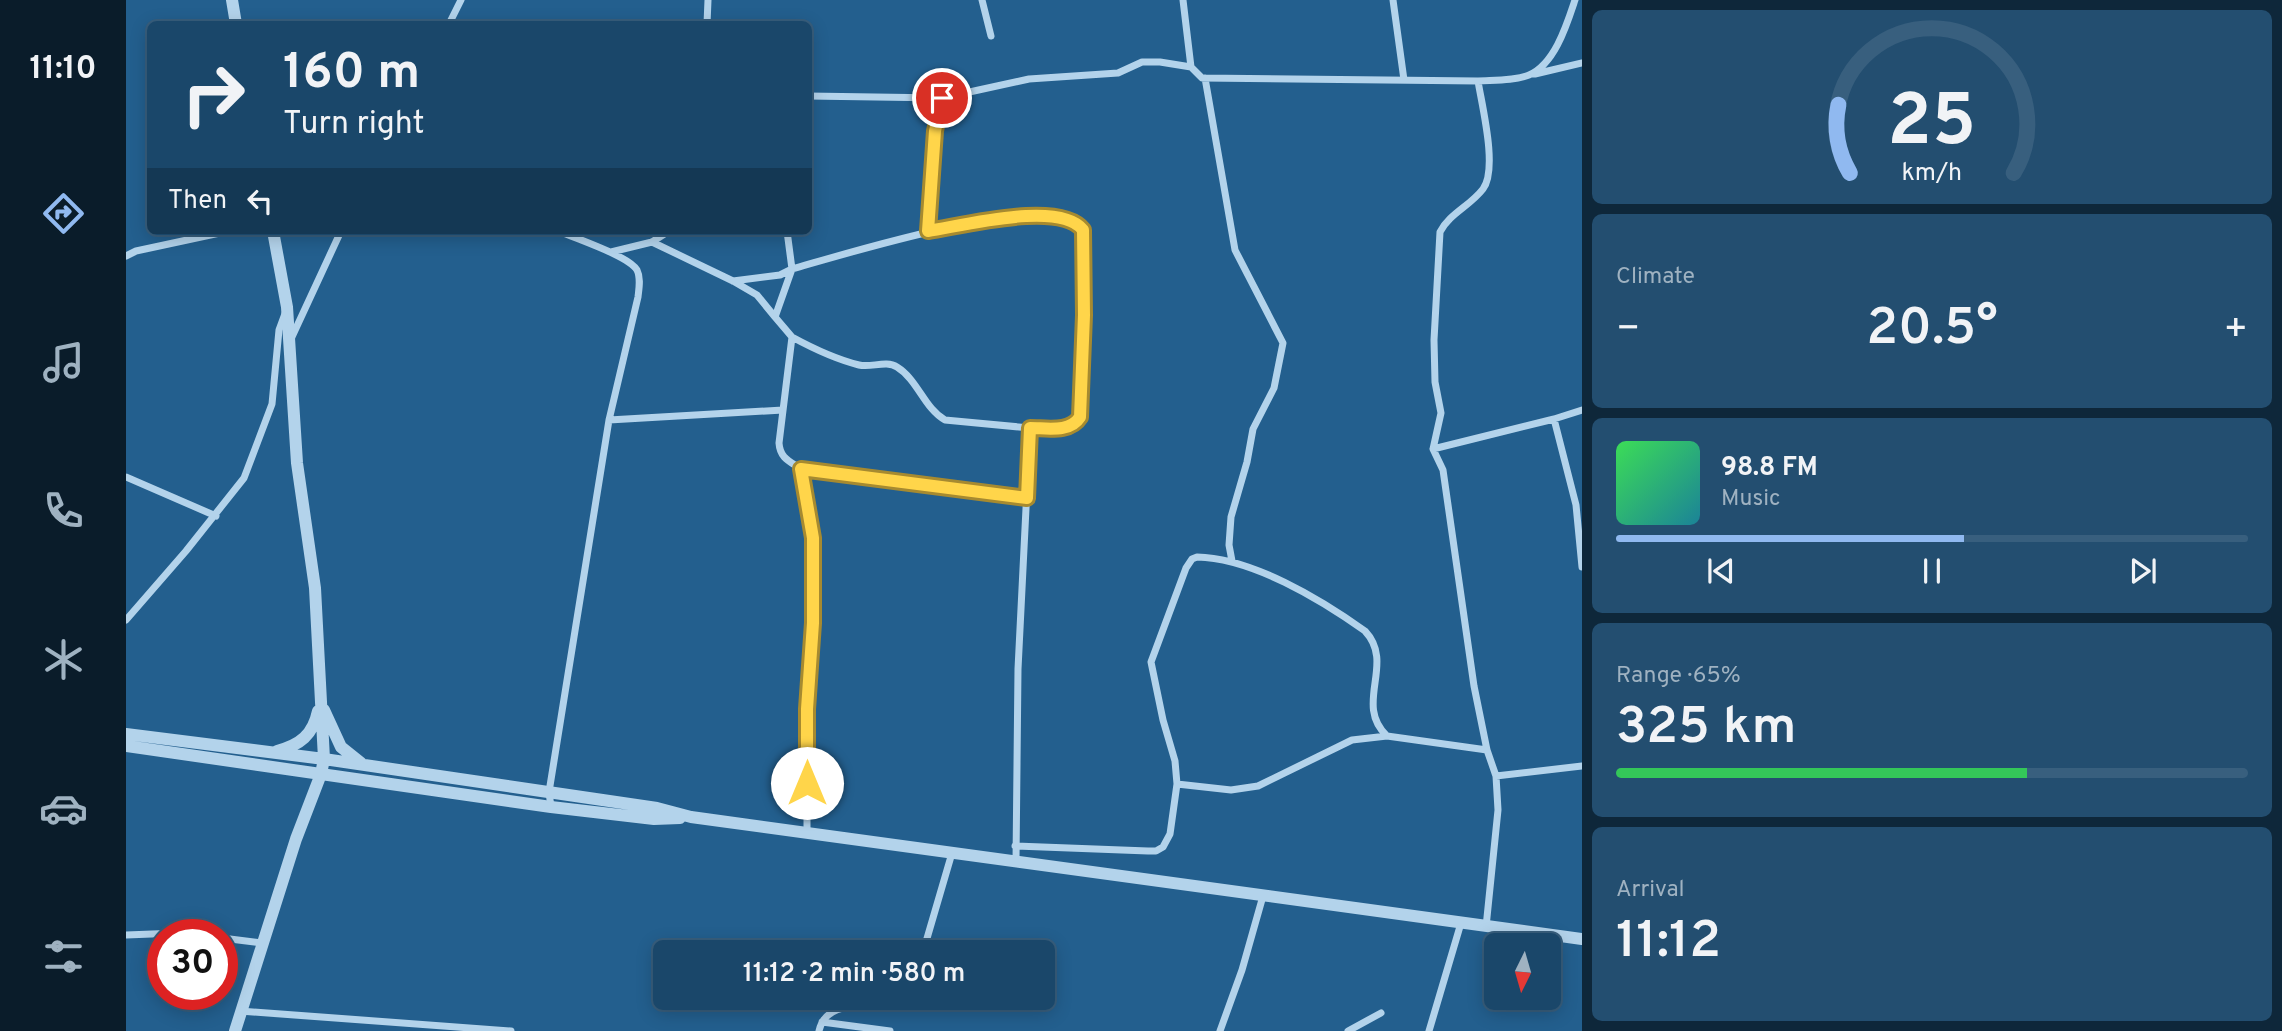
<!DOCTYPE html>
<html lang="en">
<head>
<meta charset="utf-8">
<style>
  :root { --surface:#1a476a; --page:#234e70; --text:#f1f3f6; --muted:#9fb2c1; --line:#385f7e; --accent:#90b9f0 }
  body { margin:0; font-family:Overpass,sans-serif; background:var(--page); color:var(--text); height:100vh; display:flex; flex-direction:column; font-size:26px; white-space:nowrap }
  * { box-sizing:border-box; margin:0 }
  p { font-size:23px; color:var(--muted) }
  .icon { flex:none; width:38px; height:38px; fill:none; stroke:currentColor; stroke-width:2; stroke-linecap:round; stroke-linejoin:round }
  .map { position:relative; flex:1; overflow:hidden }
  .panel { display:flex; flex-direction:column; gap:10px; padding:10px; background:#0e273a; width:700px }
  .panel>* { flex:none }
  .guide { position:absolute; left:21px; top:21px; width:665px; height:214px; border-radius:10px; box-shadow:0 4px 18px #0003,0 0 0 2px var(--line); background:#1a476a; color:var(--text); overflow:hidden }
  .needle { width:46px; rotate:185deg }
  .fabs { position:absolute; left:1358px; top:933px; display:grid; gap:14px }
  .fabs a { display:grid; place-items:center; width:77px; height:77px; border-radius:10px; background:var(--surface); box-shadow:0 4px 18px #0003,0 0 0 2px var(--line); font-size:35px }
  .speed { position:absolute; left:21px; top:919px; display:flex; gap:14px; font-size:35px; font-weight:700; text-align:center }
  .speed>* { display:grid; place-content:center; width:91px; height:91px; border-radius:50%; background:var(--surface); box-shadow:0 4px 18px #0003,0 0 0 2px var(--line); line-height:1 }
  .speed .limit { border:10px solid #d22; background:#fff; color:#111 }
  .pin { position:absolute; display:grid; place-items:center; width:60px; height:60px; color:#fff; margin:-30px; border:4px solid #fff; border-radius:50%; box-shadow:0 2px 7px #0007 }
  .me { position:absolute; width:77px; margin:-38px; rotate:0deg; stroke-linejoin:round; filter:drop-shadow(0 0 5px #0008) }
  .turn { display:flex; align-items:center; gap:24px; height:147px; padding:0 21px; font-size:32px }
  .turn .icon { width:91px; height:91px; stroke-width:2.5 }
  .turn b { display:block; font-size:49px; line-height:60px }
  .then { display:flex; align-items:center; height:66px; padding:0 21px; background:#0003; gap:14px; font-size:26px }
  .big { font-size:52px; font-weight:600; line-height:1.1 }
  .panel .widget { flex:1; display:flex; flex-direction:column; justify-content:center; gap:10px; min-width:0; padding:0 24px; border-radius:10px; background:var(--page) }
  .panel .dial { align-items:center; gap:0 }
  .dial svg { height:182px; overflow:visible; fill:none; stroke:var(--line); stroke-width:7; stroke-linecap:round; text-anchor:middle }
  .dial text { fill:var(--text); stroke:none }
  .song { display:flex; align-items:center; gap:21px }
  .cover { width:84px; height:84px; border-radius:10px; background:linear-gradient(135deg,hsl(130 70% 55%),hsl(190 70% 35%)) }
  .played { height:7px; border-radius:4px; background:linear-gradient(90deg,var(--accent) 55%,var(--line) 55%) }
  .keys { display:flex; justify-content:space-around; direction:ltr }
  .heat { display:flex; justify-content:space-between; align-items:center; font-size:38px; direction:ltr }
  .charge { height:10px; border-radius:5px; background:linear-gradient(90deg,#34c759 65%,var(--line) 0) }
  .trip { position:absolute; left:527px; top:940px; width:402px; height:70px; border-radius:10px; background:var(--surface); box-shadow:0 4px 18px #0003,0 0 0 2px var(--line); font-weight:600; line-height:70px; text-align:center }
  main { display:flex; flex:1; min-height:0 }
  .tab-bar { display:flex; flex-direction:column; width:126px; justify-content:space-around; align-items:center; background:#0a1c2a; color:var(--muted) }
  .tab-bar .icon { width:49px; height:49px }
  .tab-bar .current { color:var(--accent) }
  .tab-bar b { font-size:32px; color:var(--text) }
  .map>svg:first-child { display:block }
</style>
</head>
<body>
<main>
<nav class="tab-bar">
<b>11:10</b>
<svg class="icon current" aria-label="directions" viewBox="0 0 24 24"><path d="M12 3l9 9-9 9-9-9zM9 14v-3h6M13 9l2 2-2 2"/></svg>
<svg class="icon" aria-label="music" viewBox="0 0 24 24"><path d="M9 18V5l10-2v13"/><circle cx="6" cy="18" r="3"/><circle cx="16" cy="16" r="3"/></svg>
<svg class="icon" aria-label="phone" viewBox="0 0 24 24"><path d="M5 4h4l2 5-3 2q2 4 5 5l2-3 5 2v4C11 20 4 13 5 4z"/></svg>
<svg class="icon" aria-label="climate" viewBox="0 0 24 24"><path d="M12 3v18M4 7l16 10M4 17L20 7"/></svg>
<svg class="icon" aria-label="car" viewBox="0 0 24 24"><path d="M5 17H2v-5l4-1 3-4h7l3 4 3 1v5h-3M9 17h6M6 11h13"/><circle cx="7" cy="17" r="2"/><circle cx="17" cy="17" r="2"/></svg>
<svg class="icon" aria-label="filters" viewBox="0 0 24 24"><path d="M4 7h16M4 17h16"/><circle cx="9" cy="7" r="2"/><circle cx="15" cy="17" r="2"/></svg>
</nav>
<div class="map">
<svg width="1456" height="1031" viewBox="0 0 1456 1031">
  <rect width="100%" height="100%" fill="#235f8e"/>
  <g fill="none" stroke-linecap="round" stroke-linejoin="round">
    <path stroke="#b3d3eb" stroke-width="7" d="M856,0L865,36
      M1057,0L1065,67L1076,78L1352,81C1356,106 1372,169 1357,189C1344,206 1323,214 1314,232L1308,340L1309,382L1315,413L1307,449L1317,470L1348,686L1361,750L1370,776L1372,810L1360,927
      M1267,0L1278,80
      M323,24L335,0
      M581,24L582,0
      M1409,74L1456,63
      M1079,78L1109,250L1157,343L1148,388L1127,429L1121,462L1105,517L1103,545L1106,561
      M1352,81C1368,80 1388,81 1403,75C1429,64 1441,24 1449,0
      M682,96L816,98L903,79L992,73L1016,62H1034L1065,67
      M661,231L666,269L649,317L666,337L653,443C654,458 663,461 675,469L901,498
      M802,231L809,131L816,98
      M526,242L607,281L631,295L649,317
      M485,252L526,242L543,231
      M0,256L10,251L103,231
      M607,281L654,275L666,269C713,256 919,191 953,225C960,232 958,242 958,251L955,407L954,417L945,427L904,428L819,420C798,408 792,380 771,367C760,360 745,368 733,365C709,359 688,349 666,337
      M165,339L215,231
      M1428,419L1450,505L1456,567
      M483,420L657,410
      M1307,449L1428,419L1456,410
      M675,469L687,538V604L681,709V833
      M0,477L90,516
      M0,620L60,551L118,478L146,404L153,330L160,311
      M1370,776L1456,766
      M1051,784L1105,790L1132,786L1226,740L1261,736
      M425,807L423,792L483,420L512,297C513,288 515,278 511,270C503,256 450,239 433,231
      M889,846L1022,851H1030L1037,847L1044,834L1051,784L1049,761L1037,720L1025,662L1060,568L1066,559L1071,557C1126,558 1194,599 1239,631C1270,664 1227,704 1261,736L1361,750
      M890,861L892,669L904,428
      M0,935L52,933L67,934
      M96,938L136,943
      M797,952L826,853
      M114,1011L385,1031
      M696,1022L764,1031
      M693,1031C701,994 752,1012 776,998
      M1094,1031L1116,970L1137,896
      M1222,1031L1255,1013
      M1303,1031L1335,923"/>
    <path stroke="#b3d3eb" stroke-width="12" d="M106,0L110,24
      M198,710L215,747L235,763
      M0,734L198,759L531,808L565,817L1456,939
      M0,746L425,807L528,819L554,818
      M151,751C174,745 187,735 192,711
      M109,1031L170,839L195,774L198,759L189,588L171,463L161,307L147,231"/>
  </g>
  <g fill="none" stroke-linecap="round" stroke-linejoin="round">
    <g stroke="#a68a30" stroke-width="18">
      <path id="route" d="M681,783V709L687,623V538L675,469L901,498L904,428C921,428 944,433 954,417L958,315L957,230C934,200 836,226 802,231L809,131L816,98"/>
    </g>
    <use href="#route" stroke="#ffd54a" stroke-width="12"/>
  </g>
</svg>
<div class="fabs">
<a><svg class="needle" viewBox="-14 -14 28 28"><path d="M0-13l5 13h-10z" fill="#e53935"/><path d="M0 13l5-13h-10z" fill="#9fb2c1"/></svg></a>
</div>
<div class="speed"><div class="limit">30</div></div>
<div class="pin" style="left:816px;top:98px;background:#d93025"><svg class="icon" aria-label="arrive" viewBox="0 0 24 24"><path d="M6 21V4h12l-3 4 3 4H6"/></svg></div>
<svg class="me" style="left:681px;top:783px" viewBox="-20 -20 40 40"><circle r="19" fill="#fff"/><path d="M0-13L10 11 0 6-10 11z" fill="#ffd54a"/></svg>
<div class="trip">11:12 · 2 min · 580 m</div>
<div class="guide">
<div class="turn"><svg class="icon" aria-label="right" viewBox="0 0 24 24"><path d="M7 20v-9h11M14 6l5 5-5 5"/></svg><div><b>160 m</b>Turn right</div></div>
<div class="then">Then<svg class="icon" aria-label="left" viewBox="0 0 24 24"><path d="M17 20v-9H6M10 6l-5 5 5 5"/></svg></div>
</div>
</div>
<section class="panel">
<div class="widget dial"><svg viewBox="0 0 100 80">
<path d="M14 69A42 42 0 1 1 86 69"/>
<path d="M14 69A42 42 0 0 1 9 39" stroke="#90b9f0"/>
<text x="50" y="56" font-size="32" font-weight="700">25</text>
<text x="50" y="72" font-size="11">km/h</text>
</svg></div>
<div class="widget"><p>Climate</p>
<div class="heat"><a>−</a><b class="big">20.5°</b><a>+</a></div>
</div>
<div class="widget">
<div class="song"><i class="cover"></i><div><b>98.8 FM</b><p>Music</p></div></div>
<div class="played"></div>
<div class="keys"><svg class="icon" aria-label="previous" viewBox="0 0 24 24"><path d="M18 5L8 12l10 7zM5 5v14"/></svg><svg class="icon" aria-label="pause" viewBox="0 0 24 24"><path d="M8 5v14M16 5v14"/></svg><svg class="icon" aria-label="next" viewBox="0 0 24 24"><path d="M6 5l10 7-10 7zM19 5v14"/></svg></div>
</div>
<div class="widget"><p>Range · 65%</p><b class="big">325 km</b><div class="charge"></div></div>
<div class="widget"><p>Arrival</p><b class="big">11:12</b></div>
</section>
</main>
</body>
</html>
